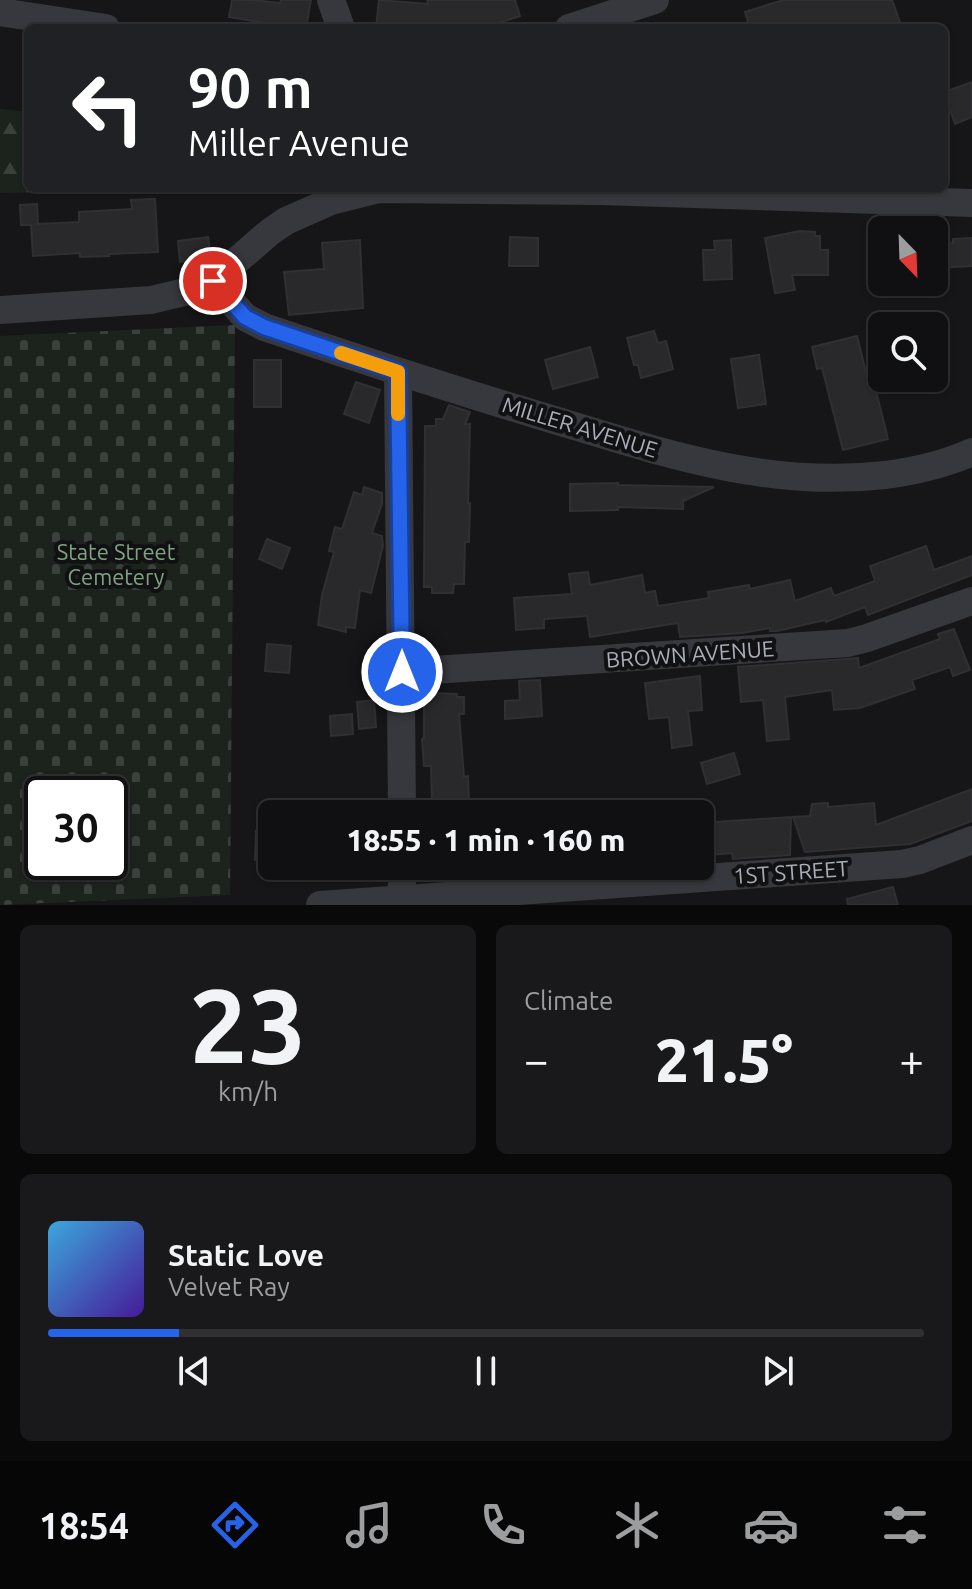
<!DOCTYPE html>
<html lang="en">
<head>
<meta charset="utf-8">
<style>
  :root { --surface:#101012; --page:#19191b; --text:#f1f3f6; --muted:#9c9d9f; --line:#303032; --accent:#2563eb }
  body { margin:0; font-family:Ubuntu,sans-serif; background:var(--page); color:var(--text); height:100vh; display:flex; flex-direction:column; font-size:30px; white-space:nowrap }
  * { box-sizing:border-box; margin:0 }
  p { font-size:26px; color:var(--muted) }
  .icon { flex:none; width:44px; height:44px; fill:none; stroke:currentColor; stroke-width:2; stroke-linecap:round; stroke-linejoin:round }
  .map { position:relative; height:905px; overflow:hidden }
  .sheet { display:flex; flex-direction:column; gap:20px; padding:20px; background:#09090a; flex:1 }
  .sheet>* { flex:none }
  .guide { position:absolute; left:24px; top:24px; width:924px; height:168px; border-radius:12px; box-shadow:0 2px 6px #0004,0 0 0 2px var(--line); background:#202124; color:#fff; overflow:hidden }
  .needle { width:52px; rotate:157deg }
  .tools { position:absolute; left:868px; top:216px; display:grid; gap:16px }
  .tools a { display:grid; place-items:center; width:80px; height:80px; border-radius:12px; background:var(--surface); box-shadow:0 2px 6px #0004,0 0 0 2px var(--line); font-size:40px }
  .speed { position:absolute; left:24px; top:776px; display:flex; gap:16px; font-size:40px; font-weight:700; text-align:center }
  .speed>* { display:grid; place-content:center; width:104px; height:104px; border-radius:50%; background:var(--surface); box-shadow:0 2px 6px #0004,0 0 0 2px var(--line); line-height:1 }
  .speed .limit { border:4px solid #111; border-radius:12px; background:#fff; color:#111 }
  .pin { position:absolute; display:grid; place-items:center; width:68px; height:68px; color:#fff; margin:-34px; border:4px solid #fff; border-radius:50%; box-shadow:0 2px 8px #0007 }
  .me { position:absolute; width:88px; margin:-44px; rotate:0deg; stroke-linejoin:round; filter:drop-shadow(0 0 6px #0008) }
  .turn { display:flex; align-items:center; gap:28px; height:168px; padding:0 32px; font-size:36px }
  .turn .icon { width:104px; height:104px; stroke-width:2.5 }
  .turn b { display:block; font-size:56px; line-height:68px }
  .big { font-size:60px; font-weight:800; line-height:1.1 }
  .sheet .widget { flex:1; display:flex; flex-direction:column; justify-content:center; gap:12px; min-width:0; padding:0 28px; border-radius:12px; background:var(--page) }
  .sheet .dial { align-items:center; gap:0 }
  .dial b { font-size:104px; line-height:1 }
  .song { display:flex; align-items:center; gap:24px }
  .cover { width:96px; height:96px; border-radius:12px; background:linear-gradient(135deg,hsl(200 70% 55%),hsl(260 70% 35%)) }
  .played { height:8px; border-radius:4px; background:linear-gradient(90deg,var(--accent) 15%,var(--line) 15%) }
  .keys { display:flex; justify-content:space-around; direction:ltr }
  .heat { display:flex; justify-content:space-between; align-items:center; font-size:44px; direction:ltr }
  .sheet .tiles { flex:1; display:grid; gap:20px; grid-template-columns:1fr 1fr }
  .widget:last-child { grid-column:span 2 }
  .trip { position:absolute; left:258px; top:800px; width:456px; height:80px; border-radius:12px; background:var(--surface); box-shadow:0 2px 6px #0004,0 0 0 2px var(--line); font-weight:800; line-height:80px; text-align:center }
  .menu { display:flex; height:128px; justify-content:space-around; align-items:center; background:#060607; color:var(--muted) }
  .menu .icon { width:56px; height:56px }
  .menu .current { color:var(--accent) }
  .menu b { font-size:36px; color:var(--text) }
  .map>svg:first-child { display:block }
</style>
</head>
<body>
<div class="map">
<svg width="972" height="905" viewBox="0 0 972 905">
  <defs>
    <pattern id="forest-firs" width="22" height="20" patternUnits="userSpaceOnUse" patternTransform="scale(2)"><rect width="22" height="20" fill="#1c231d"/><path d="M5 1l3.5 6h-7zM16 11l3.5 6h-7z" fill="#3a403c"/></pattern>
    <pattern id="cemetery-stones" width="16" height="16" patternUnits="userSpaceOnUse" patternTransform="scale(2)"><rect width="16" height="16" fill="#1c231d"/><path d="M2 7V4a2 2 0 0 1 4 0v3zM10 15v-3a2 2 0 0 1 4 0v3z" fill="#3a403c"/></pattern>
  </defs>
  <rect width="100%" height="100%" fill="#161618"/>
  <path fill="url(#forest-firs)" d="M0,109L28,112V188H247L0,193Z"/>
  <path fill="url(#cemetery-stones)" fill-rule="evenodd" d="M235,325L230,895L0,905V336ZM42,794H110V862H42Z"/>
  <path fill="#29292c" stroke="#303034" stroke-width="2" d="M232,0H252L280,3L281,0H311L306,28H276L277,25L229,17Z
    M379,0L428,4L427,0H515L520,16L483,28H376Z
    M783,0H892L902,28H750L745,12Z
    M972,82V117L955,124L944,92Z
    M155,199L158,252L109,254V256L80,257V253L33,256L31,225H21L20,205L37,204L38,224L79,222V212L132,209L131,200Z
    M800,231L815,232V236H820V250H828V275H792L795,290L775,293L765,238Z
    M208,237L211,258L180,262L178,241Z
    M510,237L538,238V266H509Z
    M972,238V266L934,268V241L953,243V239Z
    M360,240L363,308L289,315L284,272L324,269L322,243Z
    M731,240L732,279L704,280L703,250H715L714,241Z
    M654,331L658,343L666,341L673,369L641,378L638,365H634L627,338Z
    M857,336L867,376L872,375L888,439L843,450L822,368L817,369L812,347Z
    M590,347L598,377L553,389L545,360Z
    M759,355L766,404L738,408L731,359Z
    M254,360H281V407H254Z
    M356,382L380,390L369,423L344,414Z
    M449,405L470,412L465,424H470L468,503H470L469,542H465L464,584H454L453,593H432V587H424L425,426H436V419H443Z
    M618,483V485L714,487L683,501V509L618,507V510L570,511V484Z
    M364,487L382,493V504L372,533L382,536L383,546L371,593L360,590L355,628L346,627V632L318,625L322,595L334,552L329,551L335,527L342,529L354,492L362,495Z
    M267,539L290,548L282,569L259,559Z
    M926,546L934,570L972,556V575L868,615L865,607L826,622L825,620L777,631H770V628L742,633L680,637L678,623L590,637L587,616L544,619V628L516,630L514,598L572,594L569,574L588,572L590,585L642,575L645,593L655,591L658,606L709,598L708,592L749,585L750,589L790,580L795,601L831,588L834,596L875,581L870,566Z
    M954,629L970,670L953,676L950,667L912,680L915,689L860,708L834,710L832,690L785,697L789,739L767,741L763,700L741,702L738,667L858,658L859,668L940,639L938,634Z
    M267,644L291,646L289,673L265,671Z
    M700,676L702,710L688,711L692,745L672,748L669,717L649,719L645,683Z
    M540,680L542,716L505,719V701L520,700L519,681Z
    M433,693L457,694V697H464V714H459L464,777L468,776L469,804L439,805L438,800H432L431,766H424L422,739L424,738V696H433Z
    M374,700L376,727L359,729L357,702Z
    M352,714L353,734L331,736L330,716Z
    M734,753L740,774L707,784L701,763Z
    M972,789V821L910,844L805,852L793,817L810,816L812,804L828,803V807L874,803L876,825Z
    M791,817L790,855L733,859L732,853L700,856V823Z
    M256,831H272V860H255Z
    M893,887L898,905H848L847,899Z"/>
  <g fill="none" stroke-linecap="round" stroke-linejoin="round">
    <path stroke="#37383d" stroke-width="28" d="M331,0L341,28
      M0,12L106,28
      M569,28L655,0
      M213,281L245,317L264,327C356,358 448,388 541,416C655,450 763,489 885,475C916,471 943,465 972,452
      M0,310L151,300L193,290L213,281L270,232L286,221L331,201L379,189L601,191L972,203
      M398,372L402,814
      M402,672L848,643L867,638L972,601
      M320,905L902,864L920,860L972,840
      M399,905L402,884V866"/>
  </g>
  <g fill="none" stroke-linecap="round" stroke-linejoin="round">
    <g stroke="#184099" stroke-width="20">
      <path id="route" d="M213,281L245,317L264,327L398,372L402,672"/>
    </g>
    <use href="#route" stroke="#2563eb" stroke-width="14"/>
    <path stroke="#f59e0b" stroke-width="14" d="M341,353L398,372V414"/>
  </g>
  <g text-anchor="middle" stroke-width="8" stroke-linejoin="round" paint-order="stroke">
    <g font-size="22" fill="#a8adb8" stroke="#111113">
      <text transform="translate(580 427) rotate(17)" y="8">MILLER AVENUE</text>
      <text transform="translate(690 654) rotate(-4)" y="8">BROWN AVENUE</text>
      <text transform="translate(791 872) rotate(-4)" y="8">1ST STREET</text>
    </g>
    <g font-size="22" fill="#7fa381" stroke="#111113">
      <text x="116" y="560">State Street<tspan x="116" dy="25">Cemetery</tspan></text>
    </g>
  </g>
</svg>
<div class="tools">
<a><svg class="needle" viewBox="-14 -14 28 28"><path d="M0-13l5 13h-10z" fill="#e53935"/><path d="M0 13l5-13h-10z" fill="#9c9d9f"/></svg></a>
<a><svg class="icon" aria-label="search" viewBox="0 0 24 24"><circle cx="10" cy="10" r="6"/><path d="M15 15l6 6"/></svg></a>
</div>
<div class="speed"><div class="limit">30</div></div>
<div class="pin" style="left:213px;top:281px;background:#d93025"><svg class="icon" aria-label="arrive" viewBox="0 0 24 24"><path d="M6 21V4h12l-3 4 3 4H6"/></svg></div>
<svg class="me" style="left:402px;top:672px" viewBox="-20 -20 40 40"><circle r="17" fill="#2563eb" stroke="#fff" stroke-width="3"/><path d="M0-11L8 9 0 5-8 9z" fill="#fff"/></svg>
<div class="trip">18:55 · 1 min · 160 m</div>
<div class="guide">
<div class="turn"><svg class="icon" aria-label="left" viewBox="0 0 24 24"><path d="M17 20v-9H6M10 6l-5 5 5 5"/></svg><div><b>90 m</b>Miller Avenue</div></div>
</div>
</div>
<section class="sheet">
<div class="tiles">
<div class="widget dial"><b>23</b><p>km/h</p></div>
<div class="widget"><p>Climate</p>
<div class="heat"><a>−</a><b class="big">21.5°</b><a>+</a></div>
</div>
<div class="widget">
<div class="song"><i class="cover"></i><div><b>Static Love</b><p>Velvet Ray</p></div></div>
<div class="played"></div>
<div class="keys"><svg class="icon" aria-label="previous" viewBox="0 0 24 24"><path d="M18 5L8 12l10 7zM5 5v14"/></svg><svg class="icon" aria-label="pause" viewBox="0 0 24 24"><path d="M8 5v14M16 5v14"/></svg><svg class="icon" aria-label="next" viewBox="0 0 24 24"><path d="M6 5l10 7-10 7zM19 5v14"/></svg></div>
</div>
</div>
</section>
<nav class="menu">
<b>18:54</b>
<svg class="icon current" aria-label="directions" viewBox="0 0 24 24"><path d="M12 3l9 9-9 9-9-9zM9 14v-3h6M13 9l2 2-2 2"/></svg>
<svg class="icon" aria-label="music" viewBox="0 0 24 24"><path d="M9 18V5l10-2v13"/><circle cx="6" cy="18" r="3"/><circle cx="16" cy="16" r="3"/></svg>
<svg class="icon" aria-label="phone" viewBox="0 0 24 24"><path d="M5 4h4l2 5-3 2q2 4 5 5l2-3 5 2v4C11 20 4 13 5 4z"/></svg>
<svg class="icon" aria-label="climate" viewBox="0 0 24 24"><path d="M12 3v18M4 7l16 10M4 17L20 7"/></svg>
<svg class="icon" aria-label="car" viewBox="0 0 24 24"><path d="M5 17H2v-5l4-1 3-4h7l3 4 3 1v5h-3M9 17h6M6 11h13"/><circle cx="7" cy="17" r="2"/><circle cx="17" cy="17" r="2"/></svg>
<svg class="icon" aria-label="filters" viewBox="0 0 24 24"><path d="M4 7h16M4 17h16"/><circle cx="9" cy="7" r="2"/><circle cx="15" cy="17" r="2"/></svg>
</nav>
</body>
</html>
